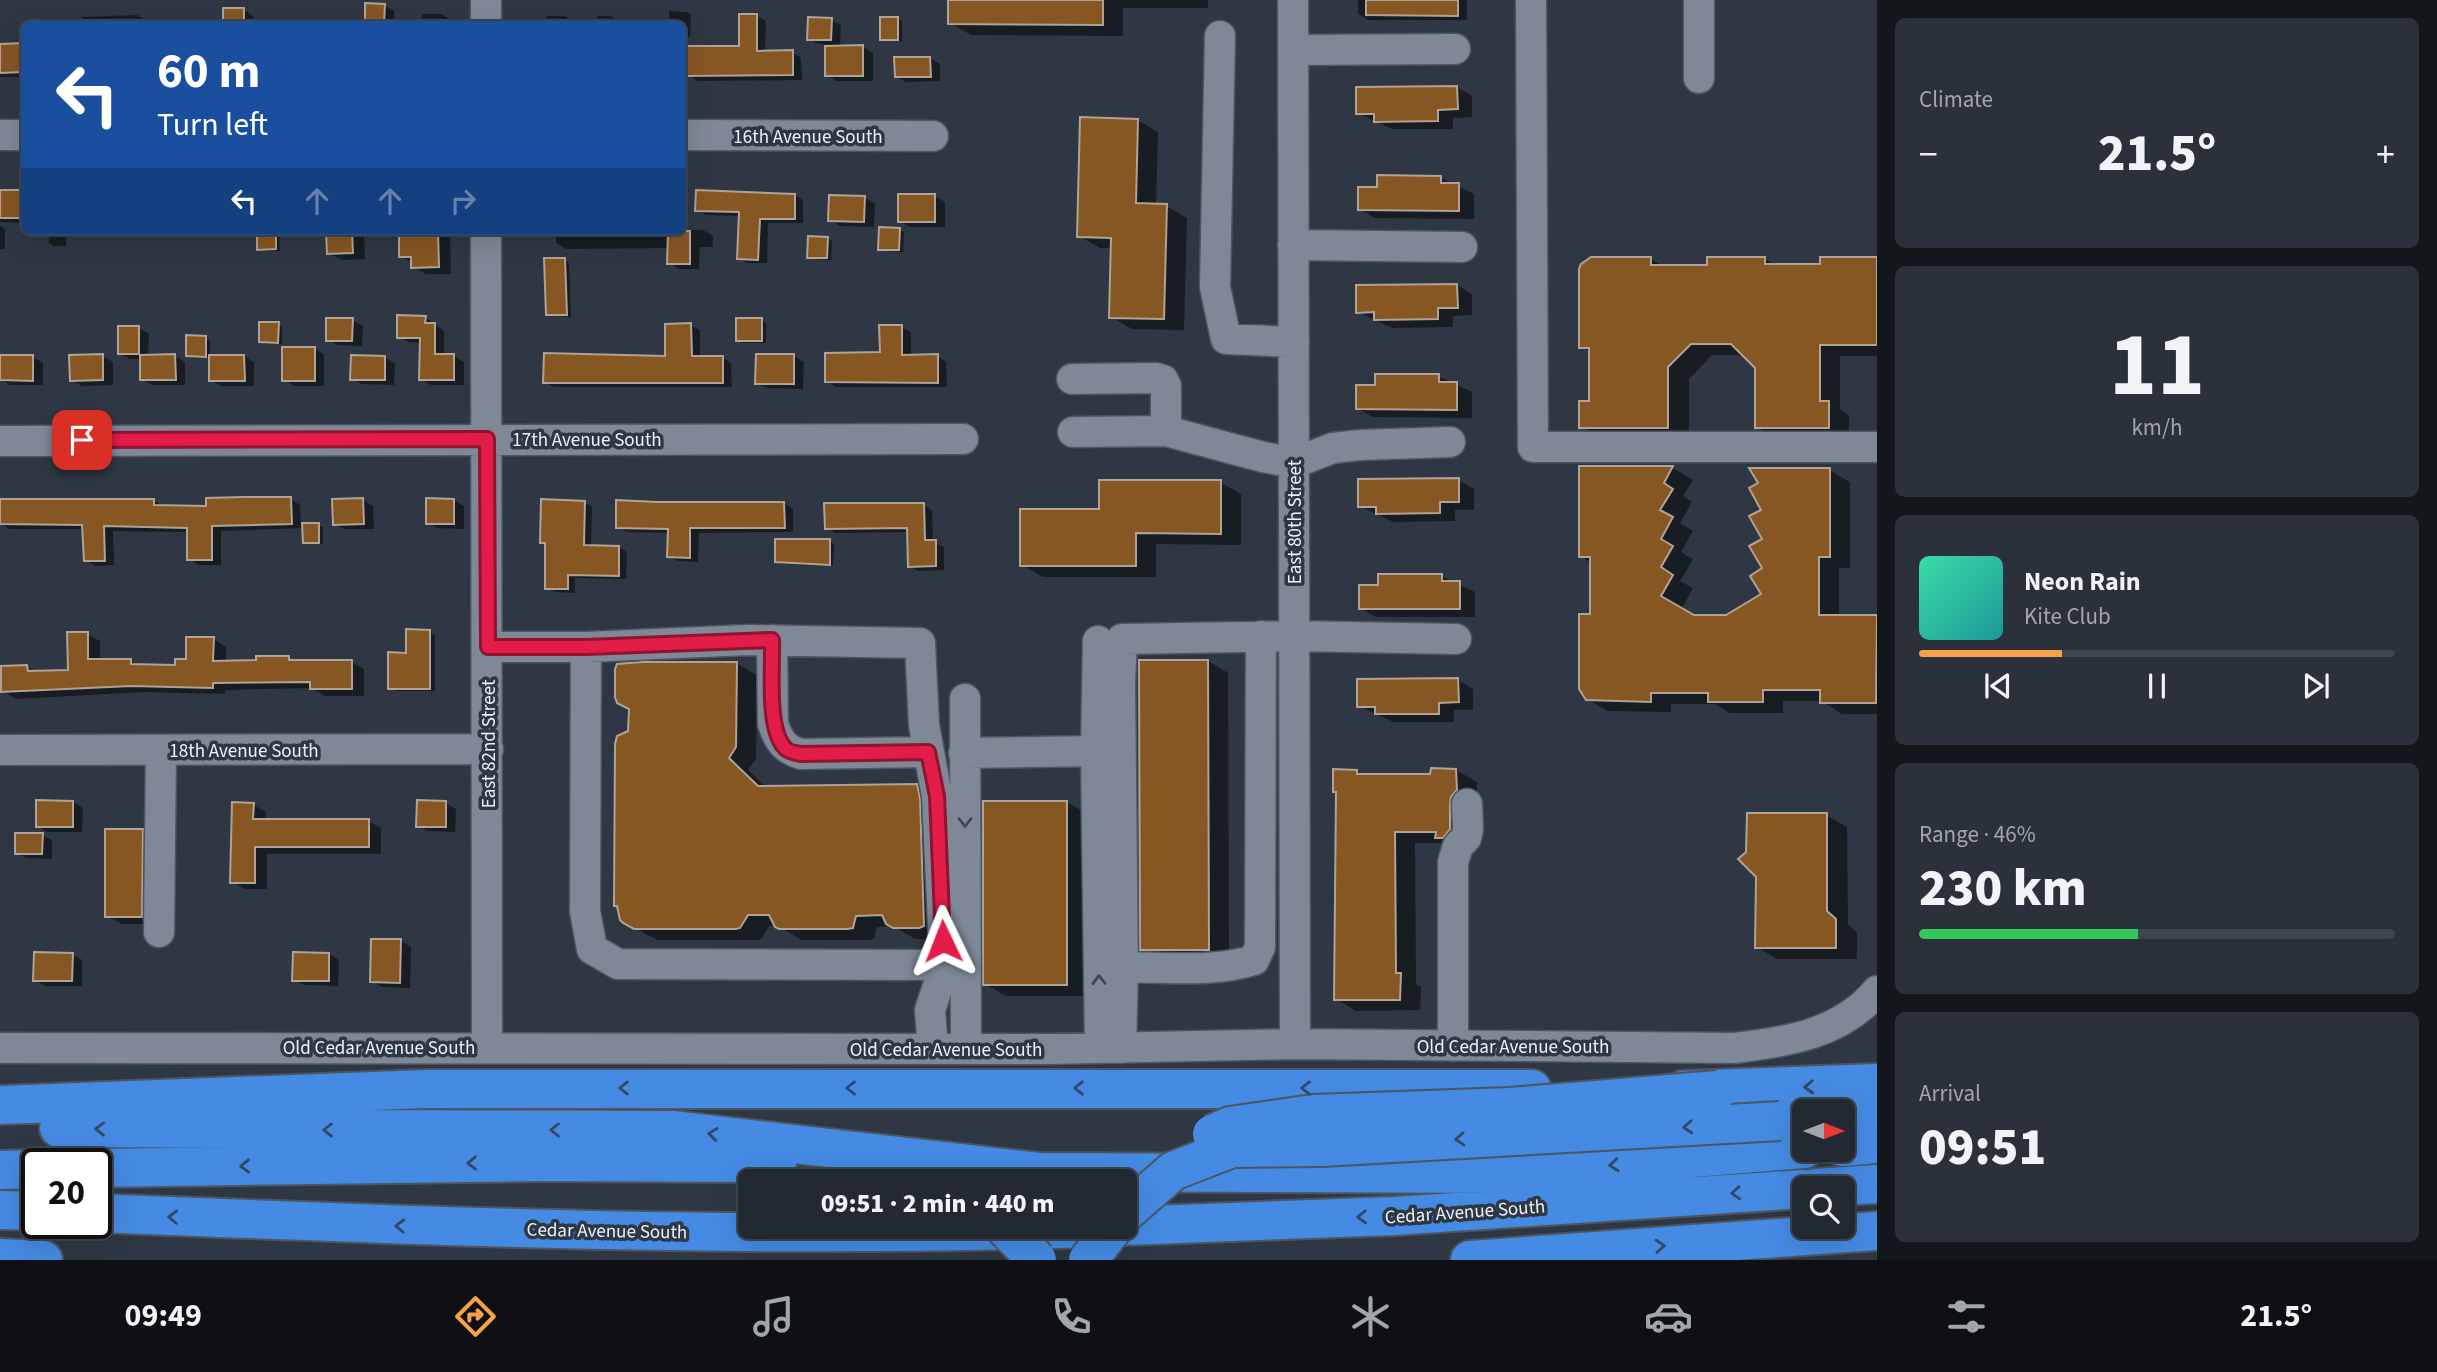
<!DOCTYPE html>
<html lang="en">
<head>
<meta charset="utf-8">
<style>
  :root { --surface:#222932; --page:#2a313a; --text:#f1f3f6; --muted:#a2a6ac; --line:#3f454d; --accent:#f7a148 }
  body { margin:0; font-family:"Source Sans 3",sans-serif; background:var(--page); color:var(--text); height:100vh; display:flex; flex-direction:column; font-size:26px; white-space:nowrap }
  * { box-sizing:border-box; margin:0 }
  p { font-size:23px; color:var(--muted) }
  .icon { flex:none; width:38px; height:38px; fill:none; stroke:currentColor; stroke-width:2; stroke-linecap:round; stroke-linejoin:round }
  .map { position:relative; flex:1; overflow:hidden }
  .sheet { display:flex; flex-direction:column; gap:18px; padding:18px; background:#13171c; width:560px }
  .sheet>* { flex:none }
  .top-card { position:absolute; left:21px; top:21px; width:665px; height:214px; border-radius:10px; box-shadow:0 7px 28px #0002,0 0 0 2px var(--line); background:#1a4fa0; color:#fff; overflow:hidden }
  .needle { width:46px; rotate:90deg }
  .controls { position:absolute; left:1792px; top:1099px; display:grid; gap:14px }
  .controls a { display:grid; place-items:center; width:63px; height:63px; border-radius:10px; background:var(--surface); box-shadow:0 7px 28px #0002,0 0 0 2px var(--line); font-size:35px }
  .speed { position:absolute; left:21px; top:1148px; display:flex; gap:14px; font-size:35px; font-weight:700; text-align:center }
  .speed>* { display:grid; place-content:center; width:91px; height:91px; border-radius:50%; background:var(--surface); box-shadow:0 7px 28px #0002,0 0 0 2px var(--line); line-height:1 }
  .speed .limit { border:4px solid #111; border-radius:10px; background:#fff; color:#111 }
  .pin { position:absolute; display:grid; place-items:center; width:60px; height:60px; color:#fff; margin:-30px; border-radius:14px; box-shadow:0 4px 10px #0006 }
  .me { position:absolute; width:77px; margin:-38px; rotate:358deg; stroke-linejoin:round; filter:drop-shadow(0 0 5px #0008) }
  .turn { display:flex; align-items:center; gap:24px; height:147px; padding:0 21px; font-size:32px }
  .turn .icon { width:91px; height:91px; stroke-width:2.5 }
  .turn b { display:block; font-size:49px; line-height:60px }
  .lanes { display:flex; align-items:center; height:66px; padding:0 21px; background:#0003; justify-content:center; gap:35px; direction:ltr }
  .lanes .off { opacity:.35 }
  .big { font-size:52px; font-weight:800; line-height:1.1 }
  .sheet .tile { flex:1; display:flex; flex-direction:column; justify-content:center; gap:10px; min-width:0; padding:0 24px; border-radius:10px; background:var(--page) }
  .sheet .dial { align-items:center; gap:0 }
  .dial b { font-size:91px; line-height:1 }
  .song { display:flex; align-items:center; gap:21px }
  .cover { width:84px; height:84px; border-radius:10px; background:linear-gradient(135deg,hsl(160 70% 55%),hsl(180 70% 35%)) }
  .played { height:7px; border-radius:4px; background:linear-gradient(90deg,var(--accent) 30%,var(--line) 30%) }
  .keys { display:flex; justify-content:space-around; direction:ltr }
  .heat { display:flex; justify-content:space-between; align-items:center; font-size:38px; direction:ltr }
  .charge { height:10px; border-radius:5px; background:linear-gradient(90deg,#34c759 46%,var(--line) 0) }
  .trip { position:absolute; left:738px; top:1169px; width:399px; height:70px; border-radius:10px; background:var(--surface); box-shadow:0 7px 28px #0002,0 0 0 2px var(--line); font-weight:800; line-height:70px; text-align:center }
  .tabs { display:flex; height:112px; justify-content:space-around; align-items:center; background:#0e1014; color:var(--muted) }
  .tabs .icon { width:49px; height:49px }
  .tabs .selected { color:var(--accent) }
  .tabs b { font-size:32px; color:var(--text) }
  main { display:flex; flex:1; min-height:0 }
  .map>svg:first-child { display:block }
</style>
</head>
<body>
<main>
<div class="map">
<svg width="1877" height="1260" viewBox="0 0 1877 1260">
  <rect width="100%" height="100%" fill="#2e3743"/>
  <path fill="#0007" d="M950,0H1208V8H1123V36L971,35L950,23Z
    M1358,0H1467V20H1368L1358,14Z
    M367,5H384L394,11V24H366Z
    M225,10H244L253,16V24H225Z
    M669,11L687,12L691,14L690,37L682,36V24H669Z
    M422,14H441L450,19V24H423Z
    M137,15L147,21V24H82V17Z
    M546,16H565L573,21V24H546Z
    M597,16H611L615,19V24H597Z
    M757,16L766,21L765,52H792L801,58L802,80L698,81L689,75L740,47Z
    M302,19H316L325,24H302Z
    M897,19L902,21V41H886L882,39Z
    M831,20L841,25L840,47H863L873,53V81H836L827,75V45L819,44L809,39Z
    M0,46H24V77H0Z
    M930,58L940,64V81L906,82L896,76Z
    M1457,87L1472,96V117L1453,118V129H1392L1358,113Z
    M1137,120L1158,132L1156,205L1166,206L1187,218L1184,330L1132,329L1111,317L1113,248H1100L1079,236Z
    M1441,178L1474,194V219L1375,218L1359,209Z
    M0,192H24V223L0,222Z
    M795,195L803,200V223H768L767,263H747L739,258L740,216L706,215L697,210Z
    M935,196L945,202V227H910L900,221Z
    M865,198L875,203L874,227L840,226L830,220Z
    M0,226L5,229V249H0Z
    M682,230H703L713,236V247H700L699,269H679L669,263V248L566,249L556,243V231Z
    M899,230L904,232L903,252L885,251L880,249Z
    M48,231H66V246H53L49,243Z
    M258,231L279,233L280,251H263L259,249Z
    M328,231H364L365,259L342,260L329,253Z
    M400,231H450L451,274H426L413,267V263L401,256Z
    M827,238L832,241L831,260L813,259L809,257Z
    M1651,259L1665,267H1709L1765,259L1777,266H1822L1877,259V356H1840V409L1849,415V439H1777L1757,427V367L1745,355H1712L1689,379V438H1602L1581,426L1591,403V352L1581,347Z
    M565,260L569,263L571,317L552,316L548,314Z
    M1457,285L1472,294V315L1453,316V327L1392,328L1358,312Z
    M425,317L444,331V356H454L464,362V385H431L421,379L422,343L409,342L399,337Z
    M353,320L363,326L362,346L338,345L328,340Z
    M762,320L766,323V343H742L738,340Z
    M278,324L282,327V344H265L260,341Z
    M690,325L700,330V358L722,357L731,363L732,387H554L545,382L667,358Z
    M901,327L911,332V357L937,356L946,362L947,387H836L827,381L882,354Z
    M139,328L149,334L148,356H175L185,362V385H152L142,379L141,359H129L119,353Z
    M206,338L210,340V357L244,356L254,362V386H221L211,380V358H192L188,355Z
    M314,348L324,354V386H294L284,380Z
    M103,356L113,362V385L82,386L72,380Z
    M794,356L804,362L803,389L767,388L757,383Z
    M33,357L43,363V385H10L0,379Z
    M385,358L395,363L394,385L362,384L352,379Z
    M1438,376L1472,392V418L1373,417L1357,408L1377,387Z
    M1581,468H1673L1693,480L1683,496L1692,502L1680,523L1693,531L1681,552L1693,559L1680,581L1693,588L1682,608L1693,616H1726L1763,595L1764,540L1829,470L1850,482V568H1839V616H1877V714H1842L1821,701H1783V713H1730L1715,704H1671V712L1608,711L1587,699L1591,563L1581,556Z
    M1458,480L1474,489V510H1455V521L1393,522L1360,506Z
    M1220,482L1241,494V545L1156,544V577H1043L1022,565L1101,511Z
    M290,499L300,505L301,525H318L323,527V544H309L304,542V528L221,531V565H198L189,559V532L113,531L114,565L95,566L85,560L84,529H9L0,523L154,501L163,506L208,508Z
    M363,500L373,506L374,529H344L334,524Z
    M454,500L464,506V529L437,528L427,523Z
    M584,502L592,507L591,547H619L627,552L626,579L575,578V593L555,592L547,588V545L542,542Z
    M784,503L793,509V532L699,533L698,562L678,561L668,556L669,533L627,532L617,527Z
    M924,505L932,510L933,542L944,547V570L918,571L909,566L908,532L835,533L827,528Z
    M829,541L834,544L833,566L781,564L777,561Z
    M1442,576L1475,592V617H1376L1360,608L1380,587Z
    M429,632L435,635V691H396L390,688L408,655Z
    M87,634L100,641V661H130L139,666H177L188,661L213,639L226,647V663L288,658L296,662H351L364,669V696H325L311,688L225,690V694L145,692L16,699L3,691L27,667L36,672H69Z
    M1208,661L1228,673L1229,961H1163L1142,949Z
    M736,663L757,675L756,759L748,770L766,787L917,786L937,798L941,939H915L893,926L877,927L874,939L868,940H802L777,926H769L761,939L758,940H657L635,928L630,733Z
    M1458,680L1473,689V710H1454V722H1393L1359,706Z
    M1456,770L1477,782V802L1447,843H1415L1416,984L1421,987L1420,1010L1356,1011L1336,999L1356,771L1364,776L1432,775Z
    M73,802L83,808L82,832H47L37,826Z
    M1067,802L1087,814V996H1006L985,984Z
    M446,803L456,809L455,832L428,831L418,826Z
    M253,805L266,812L265,821H368L381,828V854H267V889H245L232,882Z
    M1826,815L1847,827L1848,924L1857,933V959H1777L1757,947Z
    M142,831L158,840L157,924H122L107,916Z
    M42,835L52,840V859L27,858L17,853Z
    M401,941L411,947L410,988L382,987L372,981Z
    M72,954L82,960V986H45L35,980Z
    M329,954L339,960L338,986L304,985L294,980Z"/>
  <path fill="#865623" stroke="#b0a295" stroke-width="2" d="M948,0H1103V25L948,24Z
    M1366,0H1458V16L1366,15Z
    M365,3L385,4L384,24H365Z
    M223,8H244V24H223Z
    M739,14H757V51L793,50V75L687,76V46H739Z
    M808,17L832,18L831,40H807Z
    M880,17H898V40H880Z
    M24,43V72L0,73V44Z
    M863,45V76H825V46Z
    M894,57H930L931,77H895Z
    M1457,86L1458,109L1438,110V121L1374,122V114H1356V87Z
    M1080,117L1138,119L1136,203L1167,204L1164,319L1109,318L1111,238L1077,237Z
    M1377,175L1441,176V183H1459V211L1358,210V187H1377Z
    M0,190H24V218H0Z
    M696,190L795,194V219H760L758,260L737,259L739,212L695,211Z
    M898,194H935V222H898Z
    M829,195L865,196L864,222L828,221Z
    M879,227L900,228L899,250H878Z
    M257,231H276V249L257,250Z
    M326,231H352L353,253L327,254Z
    M399,231H438L439,267L411,268V257H399Z
    M668,231H690V264H667Z
    M808,236L828,237L827,258H807Z
    M1591,257H1651V265H1707V257H1765V264H1820V257H1877V345H1820V401H1829V428H1755V368L1731,344H1691L1668,367V428H1579V401H1589V348H1579V269L1581,264Z
    M544,258H565L567,315H546Z
    M1457,284L1458,308H1438V319L1374,320V312L1356,313V285Z
    M397,315L426,316L425,323H435V354H454V380H419L420,338H397Z
    M326,318H353L352,341H326Z
    M736,318H762V341H736Z
    M259,322H279L278,343L259,342Z
    M691,323L692,356H723V383H543L544,353L665,356V324Z
    M879,325H902V355L938,354V383L825,382V353L880,352Z
    M118,326H139V354H118Z
    M186,335L206,336V357L186,356Z
    M282,347H315V381H282Z
    M103,354V380L70,381L69,355Z
    M175,354L176,380H140V355Z
    M756,354H794V384H755Z
    M0,355H33V381L0,380Z
    M209,355H244L245,381H209Z
    M351,355L385,356V380H350Z
    M1375,374H1439V382H1457V410L1356,409V385H1375Z
    M1579,466H1673L1664,483L1673,489L1660,510L1673,517L1661,539L1673,546L1661,567L1673,575L1661,596L1694,615H1726L1761,594L1750,576L1762,568L1749,546L1762,539L1749,516L1761,510L1749,488L1758,483L1749,468H1830V557H1819V615H1877L1876,703H1820V690H1763V702H1708V693H1651V702L1586,700L1579,689V614H1590V557H1579Z
    M1459,478V502H1440V513L1376,514V507H1358V479Z
    M1099,480H1221V534L1136,533V566H1020V509H1099Z
    M243,497H291L292,524L212,526V560H187V528L104,526L105,561H84L82,525L0,524V499H154V505L206,506V498Z
    M363,498L364,524L333,525L332,499Z
    M426,498L454,499V524H426Z
    M541,499L585,501L584,545L619,546V576L568,575V589H545V543H540Z
    M616,500L657,502H784L785,528H690V558L667,557L668,529L616,528Z
    M824,503H924L925,540H936V566L908,567L907,528L825,529Z
    M302,523H319V543H303Z
    M775,539H830V565L775,562Z
    M1378,574H1442V581H1460V609H1359V585H1378Z
    M406,629L430,630V689H388V652L406,653Z
    M67,632H88V659H131V664L175,665V659H186V637H214L213,661L256,660V656H289V660H352V689H310V682L213,683V688L131,686L1,692V666L27,665L28,671L68,670Z
    M1139,660H1208L1209,950H1140Z
    M642,662H737L736,747L729,758L758,786L917,784L920,798L924,926L919,928H893L886,924L882,915L856,916L853,928L847,929H779L775,927L769,915H748L740,928L736,929H634L623,923L620,920L617,906H614L615,744L617,736L628,731L629,709L617,703L615,697V669L617,664Z
    M1458,678L1459,702L1439,703V714H1375V707H1357V679Z
    M1431,768L1456,769L1457,790L1451,797L1450,804V829L1443,838H1435L1436,832H1395L1396,973H1401L1400,1000H1334L1336,792H1333V769L1357,770V774H1430Z
    M36,800L73,801V827H36Z
    M417,800L446,801V827H416Z
    M983,801H1067V985H983Z
    M232,802L254,803L253,819H369V847H255V883H230Z
    M1747,813H1827V911L1836,919V948H1755L1756,877L1738,859L1746,852Z
    M105,829H143L142,917H105Z
    M15,833H43L42,854H15Z
    M371,939H401L400,983L370,982Z
    M34,952L73,953L72,981H33Z
    M293,952L329,953V981H292Z"/>
  <g fill="none" stroke-linecap="round" stroke-linejoin="round">
    <g stroke="#4d555f" stroke-width="33">
      <path id="minor" d="M1293,0L1295,1044
        M1531,0L1533,447H1877
        M1699,0V78
        M486,24V0
        M1220,36L1215,287L1226,339L1294,342
        M1293,50L1455,49
        M0,135H24
        M682,135L933,136
        M486,231L487,1047
        M1293,245L1462,247
        M1072,379L1156,378L1163,380L1166,386V431
        M1073,432L1166,431L1263,457L1294,463L1333,448L1360,445L1450,442
        M0,441L963,439
        M772,640L773,724C779,741 784,749 801,754L928,752
        M1098,641L1096,751L1100,1048
        M488,647H586L748,640L920,643L924,725L937,796L945,965L930,1010L933,1049
        M586,647L585,911L592,949L618,964L945,965
        M965,699L966,1049
        M0,750L488,749
        M964,753L1096,751
        M159,932L161,750
        M1123,967C1165,967 1213,973 1254,960L1260,947L1261,636
        M1453,1046V862L1458,846L1466,838L1468,829L1467,804
        M0,1048L1048,1049L1295,1044L1734,1048C1787,1042 1841,1034 1877,991
        M1121,1048L1123,967L1120,683L1122,639L1294,636L1456,639"/>
    </g>
    <g stroke="#4d555f" stroke-width="42">
      <path id="highway" d="M1683,1090L1877,1083
        M0,1105L426,1089H1532
        M1843,1119L1877,1117
        M59,1128L672,1130L1039,1172L1514,1174
        M1843,1147L1877,1144
        M96,1168L540,1162L777,1163
        M0,1170L37,1169
        M1488,1175L1804,1149
        M1816,1188L1877,1184
        M0,1210L37,1211
        M96,1213C437,1227 777,1240 1118,1227
        M1125,1226L1394,1216L1804,1189
        M0,1258L43,1260
        M1470,1260L1877,1231"/>
    </g>
    <use href="#minor" stroke="#7e8896" stroke-width="30"/>
    <use href="#highway" stroke="#458ae3" stroke-width="38"/>
    <g stroke="#4d555f" stroke-width="42" stroke-linecap="butt">
      <path id="highway-bridge" d="M1212,1134L1230,1126L1313,1114L1510,1107L1718,1090
        M1125,1213L1173,1171L1232,1148L1322,1147L1780,1121
        M1004,1227L1037,1260
        M1088,1260L1114,1227"/>
    </g>
    <use href="#highway-bridge" stroke="#458ae3" stroke-width="38"/>
  </g>
  <defs><path id="oneway-chevron" d="M-2-3.5L2.5 0L-2 3.5" fill="none" stroke-width="1.6" stroke-linecap="round" stroke-linejoin="round" transform="scale(1.75)"/></defs>
  <g stroke="#3e4754">
    <use href="#oneway-chevron" transform="translate(965 822) rotate(90)"/>
    <use href="#oneway-chevron" transform="translate(1099 980) rotate(-91)"/>
  </g>
  <g stroke="#334863">
    <use href="#oneway-chevron" transform="translate(1809 1087) rotate(178)"/>
    <use href="#oneway-chevron" transform="translate(624 1088) rotate(180)"/>
    <use href="#oneway-chevron" transform="translate(851 1088) rotate(180)"/>
    <use href="#oneway-chevron" transform="translate(1079 1088) rotate(180)"/>
    <use href="#oneway-chevron" transform="translate(1306 1088) rotate(-180)"/>
    <use href="#oneway-chevron" transform="translate(1688 1127) rotate(177)"/>
    <use href="#oneway-chevron" transform="translate(100 1129) rotate(-179)"/>
    <use href="#oneway-chevron" transform="translate(328 1130) rotate(180)"/>
    <use href="#oneway-chevron" transform="translate(555 1130) rotate(180)"/>
    <use href="#oneway-chevron" transform="translate(713 1134) rotate(-173)"/>
    <use href="#oneway-chevron" transform="translate(1460 1139) rotate(177)"/>
    <use href="#oneway-chevron" transform="translate(472 1163) rotate(179)"/>
    <use href="#oneway-chevron" transform="translate(1614 1165) rotate(175)"/>
    <use href="#oneway-chevron" transform="translate(245 1166) rotate(179)"/>
    <use href="#oneway-chevron" transform="translate(1736 1193) rotate(176)"/>
    <use href="#oneway-chevron" transform="translate(173 1217) rotate(-178)"/>
    <use href="#oneway-chevron" transform="translate(1362 1217) rotate(178)"/>
    <use href="#oneway-chevron" transform="translate(400 1226) rotate(-178)"/>
    <use href="#oneway-chevron" transform="translate(1660 1246) rotate(-4)"/>
  </g>
  <g fill="none" stroke-linecap="round" stroke-linejoin="round">
    <g stroke="#92132f" stroke-width="18">
      <path id="route" d="M82,440L487,439L488,647H586L772,640C773,667 766,731 786,749C789,752 796,753 801,754L928,752L937,796L943,941"/>
    </g>
    <use href="#route" stroke="#e11d48" stroke-width="12"/>
  </g>
  <g text-anchor="middle" stroke-width="7" stroke-linejoin="round" paint-order="stroke">
    <g font-size="19" fill="#ebf1f8" stroke="#2e3743">
      <text x="808" y="143">16th Avenue South</text>
      <text x="587" y="446">17th Avenue South</text>
      <text transform="translate(1294 522) rotate(-90)" y="7">East 80th Street</text>
      <text transform="translate(488 744) rotate(-90)" y="7">East 82nd Street</text>
      <text x="244" y="757">18th Avenue South</text>
      <text x="1513" y="1053">Old Cedar Avenue South</text>
      <text x="379" y="1054">Old Cedar Avenue South</text>
      <text x="946" y="1056">Old Cedar Avenue South</text>
      <text transform="translate(1465 1211) rotate(-4)" y="7">Cedar Avenue South</text>
      <text transform="translate(607 1230) rotate(1)" y="7">Cedar Avenue South</text>
    </g>
  </g>
</svg>
<div class="controls">
<a><svg class="needle" viewBox="-14 -14 28 28"><path d="M0-13l5 13h-10z" fill="#e53935"/><path d="M0 13l5-13h-10z" fill="#a2a6ac"/></svg></a>
<a><svg class="icon" aria-label="search" viewBox="0 0 24 24"><circle cx="10" cy="10" r="6"/><path d="M15 15l6 6"/></svg></a>
</div>
<div class="speed"><div class="limit">20</div></div>
<div class="pin" style="left:82px;top:440px;background:#d93025"><svg class="icon" aria-label="arrive" viewBox="0 0 24 24"><path d="M6 21V4h12l-3 4 3 4H6"/></svg></div>
<svg class="me" style="left:943px;top:941px" viewBox="-20 -20 40 40"><path d="M0-17L14 15 0 8-14 15z" fill="#e11d48" stroke="#fff" stroke-width="4"/></svg>
<div class="trip">09:51 · 2 min · 440 m</div>
<div class="top-card">
<div class="turn"><svg class="icon" aria-label="left" viewBox="0 0 24 24"><path d="M17 20v-9H6M10 6l-5 5 5 5"/></svg><div><b>60 m</b>Turn left</div></div>
<div class="lanes"><svg class="icon" aria-label="left" viewBox="0 0 24 24"><path d="M17 20v-9H6M10 6l-5 5 5 5"/></svg><svg class="icon off" aria-label="ahead" viewBox="0 0 24 24"><path d="M12 20V5M6 11l6-6 6 6"/></svg><svg class="icon off" aria-label="ahead" viewBox="0 0 24 24"><path d="M12 20V5M6 11l6-6 6 6"/></svg><svg class="icon off" aria-label="right" viewBox="0 0 24 24"><path d="M7 20v-9h11M14 6l5 5-5 5"/></svg></div>
</div>
</div>
<section class="sheet">
<div class="tile"><p>Climate</p>
<div class="heat"><a>−</a><b class="big">21.5°</b><a>+</a></div>
</div>
<div class="tile dial"><b>11</b><p>km/h</p></div>
<div class="tile">
<div class="song"><i class="cover"></i><div><b>Neon Rain</b><p>Kite Club</p></div></div>
<div class="played"></div>
<div class="keys"><svg class="icon" aria-label="previous" viewBox="0 0 24 24"><path d="M18 5L8 12l10 7zM5 5v14"/></svg><svg class="icon" aria-label="pause" viewBox="0 0 24 24"><path d="M8 5v14M16 5v14"/></svg><svg class="icon" aria-label="next" viewBox="0 0 24 24"><path d="M6 5l10 7-10 7zM19 5v14"/></svg></div>
</div>
<div class="tile"><p>Range · 46%</p><b class="big">230 km</b><div class="charge"></div></div>
<div class="tile"><p>Arrival</p><b class="big">09:51</b></div>
</section>
</main>
<nav class="tabs">
<b>09:49</b>
<svg class="icon selected" aria-label="directions" viewBox="0 0 24 24"><path d="M12 3l9 9-9 9-9-9zM9 14v-3h6M13 9l2 2-2 2"/></svg>
<svg class="icon" aria-label="music" viewBox="0 0 24 24"><path d="M9 18V5l10-2v13"/><circle cx="6" cy="18" r="3"/><circle cx="16" cy="16" r="3"/></svg>
<svg class="icon" aria-label="phone" viewBox="0 0 24 24"><path d="M5 4h4l2 5-3 2q2 4 5 5l2-3 5 2v4C11 20 4 13 5 4z"/></svg>
<svg class="icon" aria-label="climate" viewBox="0 0 24 24"><path d="M12 3v18M4 7l16 10M4 17L20 7"/></svg>
<svg class="icon" aria-label="car" viewBox="0 0 24 24"><path d="M5 17H2v-5l4-1 3-4h7l3 4 3 1v5h-3M9 17h6M6 11h13"/><circle cx="7" cy="17" r="2"/><circle cx="17" cy="17" r="2"/></svg>
<svg class="icon" aria-label="filters" viewBox="0 0 24 24"><path d="M4 7h16M4 17h16"/><circle cx="9" cy="7" r="2"/><circle cx="15" cy="17" r="2"/></svg>
<b>21.5°</b>
</nav>
</body>
</html>
